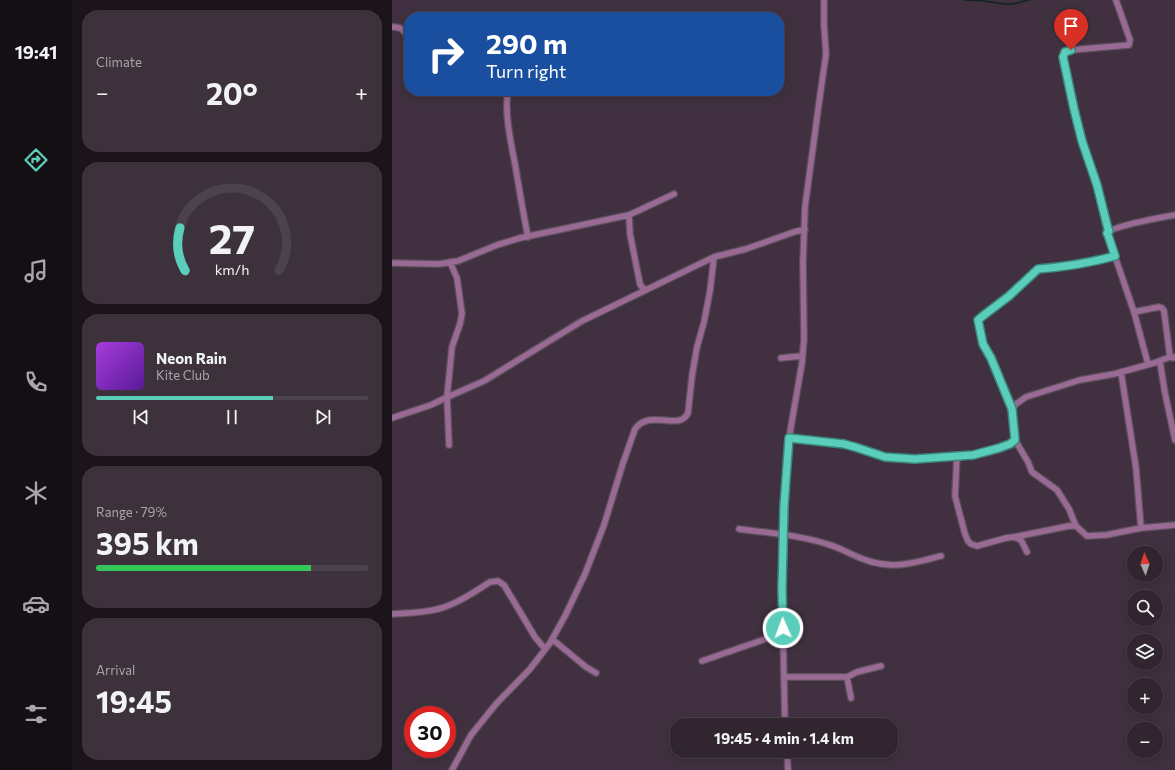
<!DOCTYPE html>
<html lang="en">
<head>
<meta charset="utf-8">
<style>
  :root { --surface:#312530; --page:#3d313c; --text:#f1f3f6; --muted:#a8a5ab; --line:#4c424c; --accent:#5bcebb }
  body { margin:0; font-family:Commissioner,sans-serif; background:var(--page); color:var(--text); height:100vh; display:flex; flex-direction:column; font-size:15px; white-space:nowrap }
  * { box-sizing:border-box; margin:0 }
  p { font-size:13px; color:var(--muted) }
  .icon { flex:none; width:22px; height:22px; fill:none; stroke:currentColor; stroke-width:2; stroke-linecap:round; stroke-linejoin:round }
  .map { position:relative; flex:1; overflow:hidden }
  .drawer { display:flex; flex-direction:column; gap:10px; padding:10px; background:#1b141a; width:320px }
  .drawer>* { flex:none }
  .top-card { position:absolute; left:12px; top:12px; width:380px; height:84px; border-radius:16px; box-shadow:0 2px 10px #0003,0 0 0 1px var(--line); background:#1a4fa0; color:#fff; overflow:hidden }
  .needle { width:26px; rotate:357deg }
  .tools { position:absolute; left:735px; top:546px; display:grid; gap:8px }
  .tools a { display:grid; place-items:center; width:36px; height:36px; border-radius:50%; background:var(--surface); box-shadow:0 2px 10px #0003,0 0 0 1px var(--line); font-size:20px }
  .speed { position:absolute; left:12px; top:706px; display:flex; gap:8px; font-size:20px; font-weight:700; text-align:center }
  .speed>* { display:grid; place-content:center; width:52px; height:52px; border-radius:50%; background:var(--surface); box-shadow:0 2px 10px #0003,0 0 0 1px var(--line); line-height:1 }
  .speed .limit { border:6px solid #d22; background:#fff; color:#111 }
  .pin { position:absolute; display:grid; place-items:center; width:34px; height:34px; color:#fff; margin:-41px -17px; border-radius:50% 50% 50% 0; rotate:-45deg; box-shadow:0 0 4px #0007 }
  .pin .icon { rotate:45deg }
  .me { position:absolute; width:44px; margin:-22px; rotate:358deg; stroke-linejoin:round; filter:drop-shadow(0 0 3px #0008) }
  .turn { display:flex; align-items:center; gap:14px; height:84px; padding:0 16px; font-size:18px }
  .turn .icon { width:52px; height:52px; stroke-width:2.5 }
  .turn b { display:block; font-size:28px; line-height:34px }
  .big { font-size:30px; font-weight:700; line-height:1.1 }
  .drawer .widget { flex:1; display:flex; flex-direction:column; justify-content:center; gap:6px; min-width:0; padding:0 14px; border-radius:16px; background:var(--page) }
  .drawer .dial { align-items:center; gap:0 }
  .dial svg { height:104px; overflow:visible; fill:none; stroke:var(--line); stroke-width:7; stroke-linecap:round; text-anchor:middle }
  .dial text { fill:var(--text); stroke:none }
  .song { display:flex; align-items:center; gap:12px }
  .cover { width:48px; height:48px; border-radius:6px; background:linear-gradient(135deg,hsl(280 70% 55%),hsl(270 70% 35%)) }
  .played { height:4px; border-radius:2px; background:linear-gradient(90deg,var(--accent) 65%,var(--line) 65%) }
  .keys { display:flex; justify-content:space-around; direction:ltr }
  .heat { display:flex; justify-content:space-between; align-items:center; font-size:22px; direction:ltr }
  .charge { height:6px; border-radius:3px; background:linear-gradient(90deg,#34c759 79%,var(--line) 0) }
  .trip { position:absolute; left:278px; top:718px; width:228px; height:40px; border-radius:16px; background:var(--surface); box-shadow:0 2px 10px #0003,0 0 0 1px var(--line); font-weight:700; line-height:40px; text-align:center }
  main { display:flex; flex:1; min-height:0 }
  .menu { display:flex; flex-direction:column; width:72px; justify-content:space-around; align-items:center; background:#140f13; color:var(--muted) }
  .menu .icon { width:28px; height:28px }
  .menu .current { color:var(--accent) }
  .menu b { font-size:18px; color:var(--text) }
  .map>svg:first-child { display:block }
</style>
</head>
<body>
<main>
<nav class="menu">
<b>19:41</b>
<svg class="icon current" aria-label="directions" viewBox="0 0 24 24"><path d="M12 3l9 9-9 9-9-9zM9 14v-3h6M13 9l2 2-2 2"/></svg>
<svg class="icon" aria-label="music" viewBox="0 0 24 24"><path d="M9 18V5l10-2v13"/><circle cx="6" cy="18" r="3"/><circle cx="16" cy="16" r="3"/></svg>
<svg class="icon" aria-label="phone" viewBox="0 0 24 24"><path d="M5 4h4l2 5-3 2q2 4 5 5l2-3 5 2v4C11 20 4 13 5 4z"/></svg>
<svg class="icon" aria-label="climate" viewBox="0 0 24 24"><path d="M12 3v18M4 7l16 10M4 17L20 7"/></svg>
<svg class="icon" aria-label="car" viewBox="0 0 24 24"><path d="M5 17H2v-5l4-1 3-4h7l3 4 3 1v5h-3M9 17h6M6 11h13"/><circle cx="7" cy="17" r="2"/><circle cx="17" cy="17" r="2"/></svg>
<svg class="icon" aria-label="filters" viewBox="0 0 24 24"><path d="M4 7h16M4 17h16"/><circle cx="9" cy="7" r="2"/><circle cx="15" cy="17" r="2"/></svg>
</nav>
<section class="drawer">
<div class="widget"><p>Climate</p>
<div class="heat"><a>−</a><b class="big">20°</b><a>+</a></div>
</div>
<div class="widget dial"><svg viewBox="0 0 100 80">
<path d="M14 69A42 42 0 1 1 86 69"/>
<path d="M14 69A42 42 0 0 1 10 36" stroke="#5bcebb"/>
<text x="50" y="56" font-size="32" font-weight="700">27</text>
<text x="50" y="72" font-size="11">km/h</text>
</svg></div>
<div class="widget">
<div class="song"><i class="cover"></i><div><b>Neon Rain</b><p>Kite Club</p></div></div>
<div class="played"></div>
<div class="keys"><svg class="icon" aria-label="previous" viewBox="0 0 24 24"><path d="M18 5L8 12l10 7zM5 5v14"/></svg><svg class="icon" aria-label="pause" viewBox="0 0 24 24"><path d="M8 5v14M16 5v14"/></svg><svg class="icon" aria-label="next" viewBox="0 0 24 24"><path d="M6 5l10 7-10 7zM19 5v14"/></svg></div>
</div>
<div class="widget"><p>Range · 79%</p><b class="big">395 km</b><div class="charge"></div></div>
<div class="widget"><p>Arrival</p><b class="big">19:45</b></div>
</section>
<div class="map">
<svg width="783" height="770" viewBox="0 0 783 770">
  <rect width="100%" height="100%" fill="#413140"/>
  <g fill="none" stroke-linecap="round" stroke-linejoin="round">
    <path stroke="#122420" stroke-width="1.5" d="M572,0L592,1L613,4H621L637,0"/>
    <g stroke="#5e4f5d" stroke-width="8">
      <path id="minor" d="M0,27C10,26 14,32 17,41
        M116,91C112,112 119,143 123,164C127,188 131,212 136,237
        M237,215L282,194
        M717,231L715,229L705,185L690,141L682,109L671,57L673,52L679,50L737,45L738,40L724,0
        M0,263L47,264L66,261L105,245L128,238L237,215L238,234L248,284L252,290L254,289
        M742,312L767,307L770,308L772,311L778,357
        M389,358L410,356
        M768,362L773,393L783,440
        M756,364L742,312L715,233C721,226 771,217 783,215
        M729,372L744,468L749,528
        M620,409L599,358L591,344L586,322V319L617,297L646,269C673,266 697,263 723,256
        M0,418L39,405L51,399L92,381L190,321L322,257L354,249L402,232L413,229
        M397,438C416,440 434,441 453,445C466,447 478,453 491,456C510,462 545,459 565,455L566,457C582,455 612,452 623,440L620,409L624,404L634,397L688,380L722,374L762,363L778,357L781,358L783,357
        M623,440L636,462L640,472L665,490L677,509L684,526L695,536L714,535L749,528L783,525
        M57,445L55,397L60,347L68,324L70,314L65,278L58,262
        M565,455L563,496L573,534L576,541L579,544L585,546L614,538L622,537L629,540L635,552
        M347,529C377,533 407,535 435,544C450,548 464,558 480,562C504,569 526,562 549,556
        M622,537L677,526H684
        M0,614C15,613 31,613 46,609C65,604 82,592 98,582L106,581L112,585L143,637L153,649
        M160,639L194,667L204,673
        M310,661L391,633
        M392,677H455L465,672L489,666
        M455,677L459,698
        M393,725L390,589L394,481L397,438L410,363L412,339L411,262L413,207L427,103L434,54L432,25V0
        M395,751L396,770
        M60,770L79,735L104,704L138,669L158,643L173,616L193,574L212,525L231,463L243,429C258,408 287,432 296,413L300,376L305,347L312,322L318,291L322,257"/>
    </g>
    <use href="#minor" stroke="#986a94" stroke-width="5.5"/>
  </g>
  <g fill="none" stroke-linecap="round" stroke-linejoin="round">
    <g stroke="#3b867a" stroke-width="10">
      <path id="route" d="M391,628L390,589L392,506L397,438L452,444L463,447L493,457L523,459L581,455L607,448L618,444L623,440L620,409L599,358L591,344L586,320L592,315L617,296L646,269C672,267 697,263 723,256L716,235L715,233L717,231L716,229L705,185L690,141L682,109L671,57L673,52L679,50"/>
    </g>
    <use href="#route" stroke="#5bcebb" stroke-width="7"/>
  </g>
</svg>
<div class="tools">
<a><svg class="needle" viewBox="-14 -14 28 28"><path d="M0-13l5 13h-10z" fill="#e53935"/><path d="M0 13l5-13h-10z" fill="#a8a5ab"/></svg></a>
<a><svg class="icon" aria-label="search" viewBox="0 0 24 24"><circle cx="10" cy="10" r="6"/><path d="M15 15l6 6"/></svg></a>
<a><svg class="icon" aria-label="layers" viewBox="0 0 24 24"><path d="M12 4l9 5-9 5-9-5zM3 14l9 5 9-5"/></svg></a>
<a>+</a>
<a>−</a>
</div>
<div class="speed"><div class="limit">30</div></div>
<div class="pin" style="left:679px;top:50px;background:#d93025"><svg class="icon" aria-label="arrive" viewBox="0 0 24 24"><path d="M6 21V4h12l-3 4 3 4H6"/></svg></div>
<svg class="me" style="left:391px;top:628px" viewBox="-20 -20 40 40"><circle r="17" fill="#5bcebb" stroke="#fff" stroke-width="3"/><path d="M0-11L8 9 0 5-8 9z" fill="#fff"/></svg>
<div class="trip">19:45 · 4 min · 1.4 km</div>
<div class="top-card">
<div class="turn"><svg class="icon" aria-label="right" viewBox="0 0 24 24"><path d="M7 20v-9h11M14 6l5 5-5 5"/></svg><div><b>290 m</b>Turn right</div></div>
</div>
</div>
</main>
</body>
</html>
